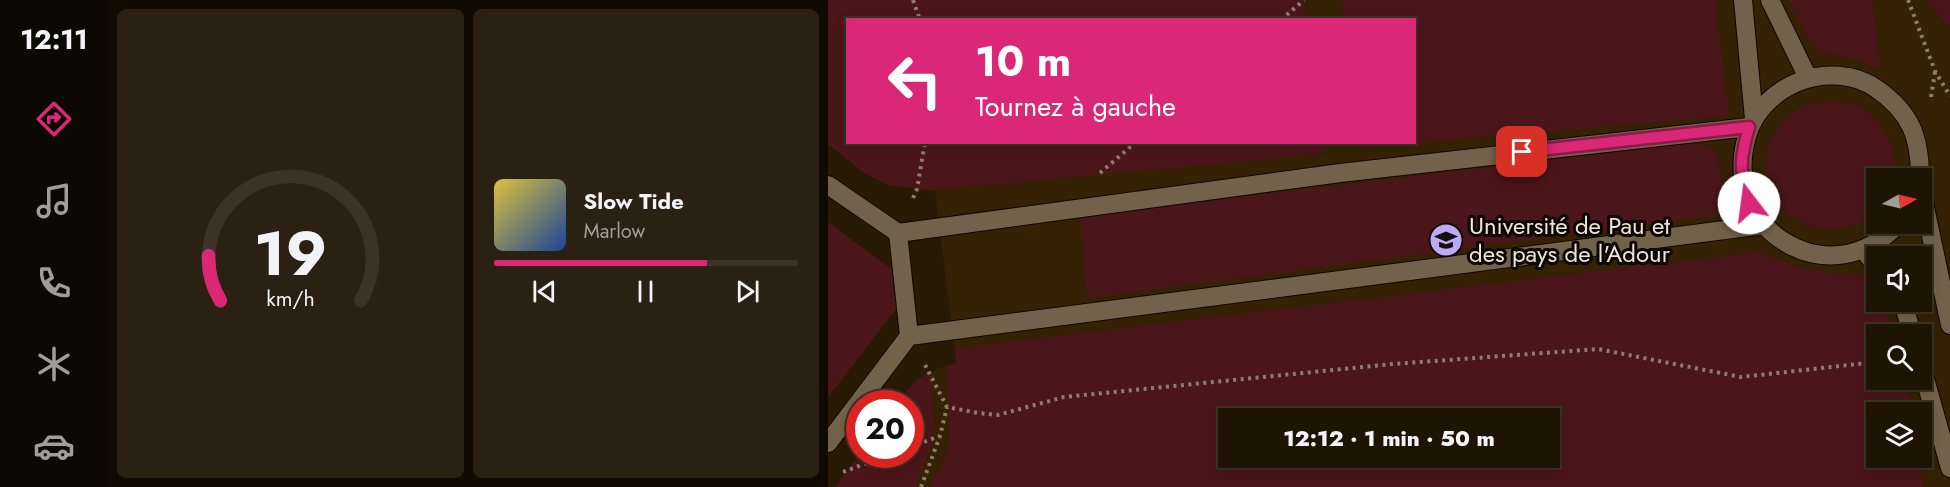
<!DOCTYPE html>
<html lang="fr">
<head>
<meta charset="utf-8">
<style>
  :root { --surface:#1e1404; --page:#2b2113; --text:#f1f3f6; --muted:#a19e9a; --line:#3c3326; --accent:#db2777 }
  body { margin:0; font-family:Jost,sans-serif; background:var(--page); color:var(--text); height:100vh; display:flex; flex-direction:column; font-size:22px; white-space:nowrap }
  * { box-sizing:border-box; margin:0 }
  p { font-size:20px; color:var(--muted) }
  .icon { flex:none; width:33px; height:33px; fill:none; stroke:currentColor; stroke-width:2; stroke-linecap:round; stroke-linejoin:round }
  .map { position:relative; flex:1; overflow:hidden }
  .drawer { display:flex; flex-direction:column; gap:9px; padding:9px; background:#100b02; width:720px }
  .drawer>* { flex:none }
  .top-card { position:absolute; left:18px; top:18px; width:570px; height:126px; border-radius:0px; box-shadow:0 3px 9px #0003,0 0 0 2px var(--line); background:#db2777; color:#fff; overflow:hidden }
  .needle { width:39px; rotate:82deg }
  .tools { position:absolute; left:1038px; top:168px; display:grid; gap:12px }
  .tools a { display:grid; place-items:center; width:66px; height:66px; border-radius:0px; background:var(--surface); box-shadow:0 3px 9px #0003,0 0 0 2px var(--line); font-size:30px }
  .speed { position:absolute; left:18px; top:390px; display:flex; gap:12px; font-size:30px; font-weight:700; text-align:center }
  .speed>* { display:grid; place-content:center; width:78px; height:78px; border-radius:50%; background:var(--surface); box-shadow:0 3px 9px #0003,0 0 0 2px var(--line); line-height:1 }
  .speed .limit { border:9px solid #d22; background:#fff; color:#111 }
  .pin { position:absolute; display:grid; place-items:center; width:51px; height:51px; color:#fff; margin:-26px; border-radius:12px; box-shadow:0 3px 9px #0006 }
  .me { position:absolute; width:66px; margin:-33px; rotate:345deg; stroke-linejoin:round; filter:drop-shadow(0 0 4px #0008) }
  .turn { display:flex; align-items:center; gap:21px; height:126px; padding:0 30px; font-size:27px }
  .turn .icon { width:78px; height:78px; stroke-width:2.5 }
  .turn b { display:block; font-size:42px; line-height:51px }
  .drawer .tile { flex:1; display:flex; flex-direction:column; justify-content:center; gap:9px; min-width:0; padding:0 21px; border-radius:9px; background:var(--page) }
  .drawer .dial { align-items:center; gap:0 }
  .dial svg { height:156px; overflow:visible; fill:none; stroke:var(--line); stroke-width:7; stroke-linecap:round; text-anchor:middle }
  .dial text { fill:var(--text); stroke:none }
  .song { display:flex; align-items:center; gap:18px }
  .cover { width:72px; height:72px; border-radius:9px; background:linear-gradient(135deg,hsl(50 70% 55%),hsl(220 70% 35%)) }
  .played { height:6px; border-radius:3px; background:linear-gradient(90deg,var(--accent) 70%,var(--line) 70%) }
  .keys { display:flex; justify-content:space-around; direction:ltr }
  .drawer .tiles { flex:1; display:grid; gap:9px; grid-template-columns:repeat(2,1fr) }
  .trip { position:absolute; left:390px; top:408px; width:342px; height:60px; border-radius:0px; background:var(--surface); box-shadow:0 3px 9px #0003,0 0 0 2px var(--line); font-weight:800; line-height:60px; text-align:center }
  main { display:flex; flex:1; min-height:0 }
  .dock { display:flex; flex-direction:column; width:108px; justify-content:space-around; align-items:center; background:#0c0802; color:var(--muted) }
  .dock .icon { width:42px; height:42px }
  .dock .selected { color:var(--accent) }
  .dock b { font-size:27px; color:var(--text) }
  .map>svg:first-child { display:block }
</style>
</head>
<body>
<main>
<nav class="dock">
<b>12:11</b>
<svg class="icon selected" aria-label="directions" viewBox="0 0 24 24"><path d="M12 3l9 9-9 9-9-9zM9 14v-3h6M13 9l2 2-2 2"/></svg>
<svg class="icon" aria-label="music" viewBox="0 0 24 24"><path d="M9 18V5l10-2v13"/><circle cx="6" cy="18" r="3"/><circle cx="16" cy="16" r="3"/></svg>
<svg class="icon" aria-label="phone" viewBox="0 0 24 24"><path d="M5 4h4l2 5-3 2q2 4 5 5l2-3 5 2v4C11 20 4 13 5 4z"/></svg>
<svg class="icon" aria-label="climate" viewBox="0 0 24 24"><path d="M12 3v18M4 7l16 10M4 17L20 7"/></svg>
<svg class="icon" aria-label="car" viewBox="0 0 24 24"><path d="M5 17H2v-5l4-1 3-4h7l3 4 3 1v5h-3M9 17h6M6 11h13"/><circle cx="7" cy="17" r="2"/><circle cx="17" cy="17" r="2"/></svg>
</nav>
<section class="drawer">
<div class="tiles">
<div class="tile dial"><svg viewBox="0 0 100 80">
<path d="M14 69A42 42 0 1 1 86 69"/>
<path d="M14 69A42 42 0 0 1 8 46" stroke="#db2777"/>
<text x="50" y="56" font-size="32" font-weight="700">19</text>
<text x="50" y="72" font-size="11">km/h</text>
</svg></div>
<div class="tile">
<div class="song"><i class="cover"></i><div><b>Slow Tide</b><p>Marlow</p></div></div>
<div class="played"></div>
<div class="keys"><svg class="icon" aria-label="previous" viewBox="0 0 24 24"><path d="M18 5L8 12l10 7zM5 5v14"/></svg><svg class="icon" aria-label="pause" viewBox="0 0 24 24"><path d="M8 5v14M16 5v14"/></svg><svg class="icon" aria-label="next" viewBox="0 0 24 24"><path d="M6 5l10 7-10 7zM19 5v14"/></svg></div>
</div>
</div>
</section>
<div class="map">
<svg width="1122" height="487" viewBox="0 0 1122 487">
  <rect width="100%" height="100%" fill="#281a05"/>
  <path fill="#352205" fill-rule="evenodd" d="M0,0H1122V487H7L32,454H82V404L70,403L85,383L101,372L128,362L107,191L60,185L38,174L0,144ZM20,20H586V142H20ZM1048,178H1094V224H1048ZM1048,256H1094V302H1048ZM1048,334H1094V380H1048ZM1048,412H1094V458H1048ZM400,418H722V458H400Z"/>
  <path fill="#4b161a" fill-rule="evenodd" d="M0,0H474L477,19L20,20V142H494L495,152L493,154L107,190L60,185L38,174L0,144Z
    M514,0H887L901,113L897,116L533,148L532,143L586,142V20L516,19Z
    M961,0H1044L1053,69L1031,61L993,52L983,43L974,29Z
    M1099,0H1122V27L1120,26Z
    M997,101C1003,102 1010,102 1016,103C1050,108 1072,147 1065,178H1048V210C1043,214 1037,221 1030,223C966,250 909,177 954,124C960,116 969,109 979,105C985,103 991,103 997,101Z
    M868,143L885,148L890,158L896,206L895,211L890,215L259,298L251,216Z
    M0,222L65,270L69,308L0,397Z
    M931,252L972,268L1001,273L1035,274L1048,296V302H1052L1061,317L1066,334H1048V380H1078L1084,412H1048V458H1091L1095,487H102L118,455L122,436L118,367L128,363L127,348ZM400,418H722V458H400Z
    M101,372L107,428L100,455L87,487H7L32,454H82V404L70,403L85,383Z"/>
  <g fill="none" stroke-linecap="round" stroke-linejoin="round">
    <g stroke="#100500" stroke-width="20">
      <path id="lane" d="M915,0L926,119
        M942,0L980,78
        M0,185L70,233L512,173L921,127
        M1094,193L1122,325
        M1070,224C1003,297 891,232 919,136C926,111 946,92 970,82C995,72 1027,73 1049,89C1083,113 1092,137 1092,178
        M1035,249L1048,266
        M1075,302L1084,334
        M81,336L935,225
        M1094,368L1122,468
        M0,443L81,336L70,233"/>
    </g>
    <path stroke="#8b7f6e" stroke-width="4" stroke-dasharray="3 4.5" stroke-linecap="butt" d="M85,0L92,20
      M1080,0L1107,71L1122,96
      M453,20L476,0
      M1103,97L1107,72
      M272,173L308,142
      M85,198L89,189L97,142
      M97,365L119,407L150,413L170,415L236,397L565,364L770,349L913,377L1048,362
      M82,447L112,436
      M15,472L63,454
      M93,487L112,436L119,407"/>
    <use href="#lane" stroke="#73624b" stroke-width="18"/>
  </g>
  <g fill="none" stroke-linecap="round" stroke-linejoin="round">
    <g stroke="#8e194d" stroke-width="15">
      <path id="route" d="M694,152L921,127C912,158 911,171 921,203"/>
    </g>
    <use href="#route" stroke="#db2777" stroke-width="10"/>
  </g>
  <defs>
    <g id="university-disc" transform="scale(1.725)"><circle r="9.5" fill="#bea9f4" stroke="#0c0602"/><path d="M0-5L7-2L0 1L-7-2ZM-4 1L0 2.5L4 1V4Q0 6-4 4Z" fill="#111"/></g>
  </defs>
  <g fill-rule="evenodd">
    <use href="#university-disc" x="618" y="240"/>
  </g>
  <g text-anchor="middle" stroke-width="6" stroke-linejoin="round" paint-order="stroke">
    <g font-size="24" fill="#ede3d6" stroke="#0c0602" text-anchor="start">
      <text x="641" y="234">Université de Pau et<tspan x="641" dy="28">des pays de l'Adour</tspan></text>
    </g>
  </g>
</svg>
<div class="tools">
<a><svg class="needle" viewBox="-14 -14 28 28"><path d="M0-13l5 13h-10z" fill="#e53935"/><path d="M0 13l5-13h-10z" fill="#a19e9a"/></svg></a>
<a><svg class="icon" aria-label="sound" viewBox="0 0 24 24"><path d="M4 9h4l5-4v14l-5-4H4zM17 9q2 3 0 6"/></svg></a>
<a><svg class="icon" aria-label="search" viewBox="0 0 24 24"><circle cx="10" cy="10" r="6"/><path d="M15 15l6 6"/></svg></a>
<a><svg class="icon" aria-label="layers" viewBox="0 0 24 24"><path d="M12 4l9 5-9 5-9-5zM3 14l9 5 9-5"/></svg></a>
</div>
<div class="speed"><div class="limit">20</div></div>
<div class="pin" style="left:694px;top:152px;background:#d93025"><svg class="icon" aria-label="arrive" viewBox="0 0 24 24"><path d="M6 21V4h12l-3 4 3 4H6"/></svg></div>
<svg class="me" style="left:921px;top:203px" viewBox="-20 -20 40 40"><circle r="19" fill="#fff"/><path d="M0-13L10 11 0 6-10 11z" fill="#db2777"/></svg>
<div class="trip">12:12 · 1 min · 50 m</div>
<div class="top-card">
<div class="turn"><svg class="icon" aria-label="left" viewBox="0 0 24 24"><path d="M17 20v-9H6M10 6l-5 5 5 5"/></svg><div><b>10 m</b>Tournez à gauche</div></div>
</div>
</div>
</main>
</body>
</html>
